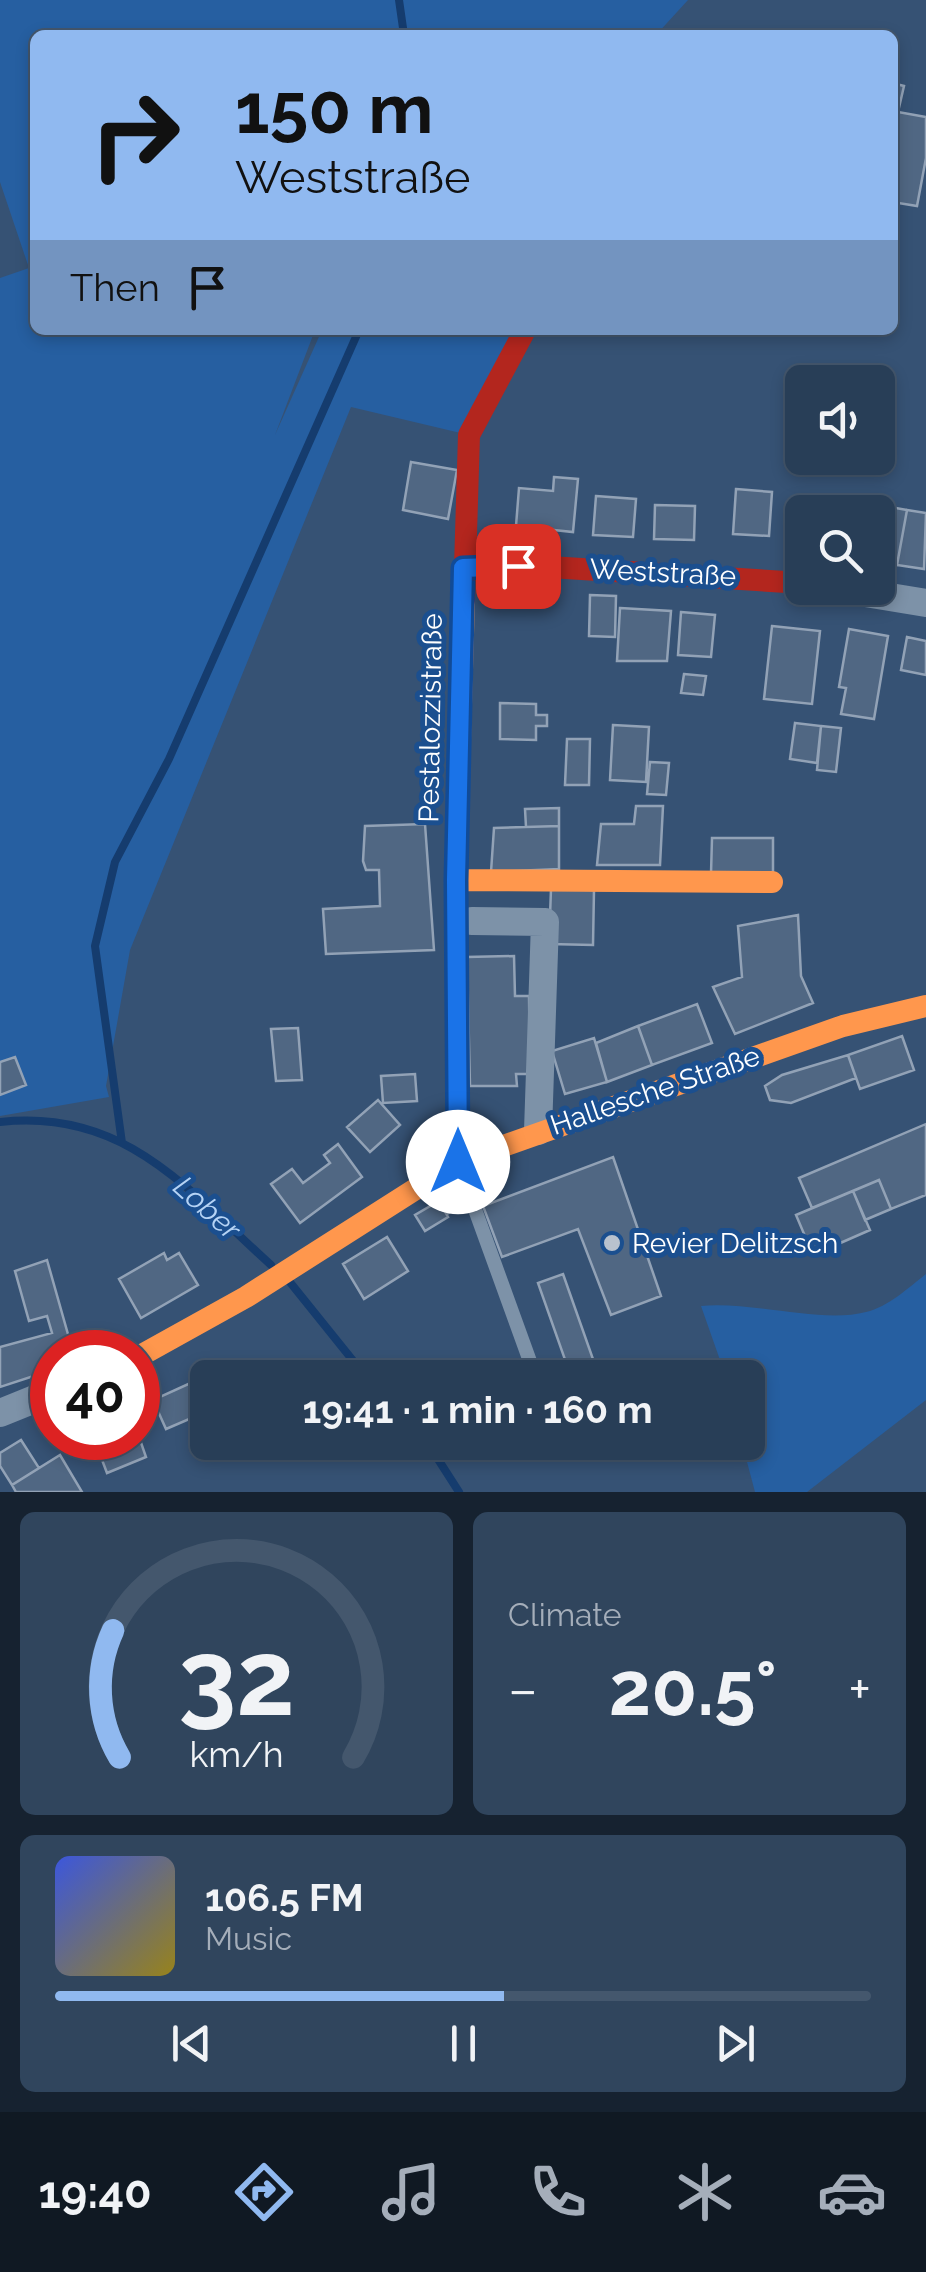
<!DOCTYPE html>
<html lang="en">
<head>
<meta charset="utf-8">
<style>
  :root { --surface:#283e57; --page:#30455d; --text:#f1f3f6; --muted:#a5aeba; --line:#44576d; --accent:#90b9f0 }
  body { margin:0; font-family:Raleway,sans-serif; background:var(--page); color:var(--text); height:100vh; display:flex; flex-direction:column; font-size:38px; white-space:nowrap }
  * { box-sizing:border-box; margin:0 }
  p { font-size:32px; color:var(--muted) }
  .icon { flex:none; width:55px; height:55px; fill:none; stroke:currentColor; stroke-width:2; stroke-linecap:round; stroke-linejoin:round }
  .map { position:relative; height:1492px; overflow:hidden }
  .sheet { display:flex; flex-direction:column; gap:20px; padding:20px; background:#162230; flex:1 }
  .sheet>* { flex:none }
  .top-card { position:absolute; left:30px; top:30px; width:868px; height:305px; border-radius:15px; box-shadow:0 5px 15px #0003,0 0 0 2px var(--line); background:#90b9f0; color:#111; overflow:hidden }
  .fabs { position:absolute; left:785px; top:365px; display:grid; gap:20px }
  .fabs a { display:grid; place-items:center; width:110px; height:110px; border-radius:15px; background:var(--surface); box-shadow:0 5px 15px #0003,0 0 0 2px var(--line); font-size:50px }
  .speed { position:absolute; left:30px; top:1330px; display:flex; gap:20px; font-size:50px; font-weight:700; text-align:center }
  .speed>* { display:grid; place-content:center; width:130px; height:130px; border-radius:50%; background:var(--surface); box-shadow:0 5px 15px #0003,0 0 0 2px var(--line); line-height:1 }
  .speed .limit { border:15px solid #d22; background:#fff; color:#111 }
  .pin { position:absolute; display:grid; place-items:center; width:85px; height:85px; color:#fff; margin:-42px; border-radius:20px; box-shadow:0 5px 15px #0006 }
  .me { position:absolute; width:110px; margin:-55px; rotate:0deg; stroke-linejoin:round; filter:drop-shadow(0 0 8px #0008) }
  .turn { display:flex; align-items:center; gap:35px; height:210px; padding:0 40px; font-size:45px }
  .turn .icon { width:130px; height:130px; stroke-width:2.5 }
  .turn b { display:block; font-size:70px; line-height:85px }
  .then { display:flex; align-items:center; height:95px; padding:0 40px; background:#0003; gap:20px; font-size:38px }
  .big { font-size:75px; font-weight:700; line-height:1.1 }
  .sheet .tile { flex:1; display:flex; flex-direction:column; justify-content:center; gap:15px; min-width:0; padding:0 35px; border-radius:15px; background:var(--page) }
  .sheet .dial { align-items:center; gap:0 }
  .dial svg { height:260px; overflow:visible; fill:none; stroke:var(--line); stroke-width:7; stroke-linecap:round; text-anchor:middle }
  .dial text { fill:var(--text); stroke:none }
  .song { display:flex; align-items:center; gap:30px }
  .cover { width:120px; height:120px; border-radius:15px; background:linear-gradient(135deg,hsl(230 70% 55%),hsl(50 70% 35%)) }
  .played { height:10px; border-radius:5px; background:linear-gradient(90deg,var(--accent) 55%,var(--line) 55%) }
  .keys { display:flex; justify-content:space-around; direction:ltr }
  .heat { display:flex; justify-content:space-between; align-items:center; font-size:55px; direction:ltr }
  .sheet .tiles { flex:1; display:grid; gap:20px; grid-template-columns:1fr 1fr }
  .tile:last-child { grid-column:span 2 }
  .trip { position:absolute; left:190px; top:1360px; width:575px; height:100px; border-radius:15px; background:var(--surface); box-shadow:0 5px 15px #0003,0 0 0 2px var(--line); font-weight:700; line-height:100px; text-align:center }
  .dock { display:flex; height:160px; justify-content:space-around; align-items:center; background:#101923; color:var(--muted) }
  .dock .icon { width:70px; height:70px }
  .dock .active { color:var(--accent) }
  .dock b { font-size:45px; color:var(--text) }
  .map>svg:first-child { display:block }
</style>
</head>
<body>
<div class="map">
<svg width="926" height="1492" viewBox="0 0 926 1492">
  <rect width="100%" height="100%" fill="#365274"/>
  <path fill="#265fa1" d="M0,0H688L656,35H35V330H315L275,435L322,330H525L469,435L351,407L130,950L106,1086L109,1097L0,1116V278L29,268L0,182Z
    M926,1274V1400L807,1492H755L742,1443L748,1442V1378L726,1377L701,1306C752,1301 822,1324 866,1312C888,1307 908,1288 926,1274Z"/>
  <g fill="none" stroke-linecap="round" stroke-linejoin="round">
    <path stroke="#153c6e" stroke-width="8" d="M399,0L404,35
      M0,1122C124,1108 187,1189 271,1265
      M122,1143L95,946L115,862L169,759L359,330
      M289,1281L367,1378
      M427,1442L459,1492"/>
  </g>
  <path fill="#506783" stroke="#92a2b6" stroke-width="2.5" d="M892,83L904,86L898,112L926,117V158L917,206L892,202Z
    M411,462L457,470L448,519L403,510Z
    M554,477L578,479L573,532L516,526L519,488L553,491Z
    M736,489L772,492L769,536L733,534Z
    M596,496L636,499L633,537L593,535Z
    M793,503L844,507L843,512H802V555L789,554Z
    M655,505L695,506L694,540L654,539Z
    M879,505L907,510L897,565L878,561Z
    M907,510L926,513L924,569L897,565Z
    M590,595L616,596L615,637L589,636Z
    M620,608L671,611L667,661H617Z
    M681,612L715,615L711,657L678,655Z
    M772,626L820,631L812,704L764,699Z
    M849,629L888,636L874,719L841,714L846,688L839,687Z
    M907,637L926,641V675L901,670Z
    M684,674L706,676L703,695L681,693Z
    M500,703L536,704V715H547V726H536V740L500,739Z
    M795,723L821,726L817,763L790,759Z
    M613,725L649,727L646,782L610,780Z
    M821,726L841,728L836,772L817,770Z
    M567,739H590L589,785H565Z
    M650,762L669,763L666,795L647,794Z
    M636,806H663L660,865H597L601,824H634Z
    M559,808V826L526,827L525,809Z
    M425,824L434,950L326,954L323,909L380,906L379,870H366L363,861L365,826Z
    M559,826V869L491,872L494,828Z
    M712,838H773V875L711,874Z
    M551,889L594,890L593,945L549,944Z
    M798,915L801,976L813,1003L735,1034L713,987L742,977L738,926Z
    M514,956L515,996H529L530,1074H516L517,1086H470L467,957Z
    M697,1004L712,1043L652,1065L638,1026Z
    M638,1026L652,1065L607,1082L596,1043Z
    M298,1028L302,1080L276,1081L271,1029Z
    M902,1036L914,1070L860,1089L848,1055Z
    M594,1038L607,1082L565,1094L552,1051Z
    M848,1055L856,1078L791,1103L770,1100L765,1086L782,1075Z
    M15,1057L26,1085L0,1095V1062Z
    M415,1074L417,1101L383,1103L381,1076Z
    M378,1100L400,1125L370,1152L347,1127Z
    M926,1124V1195L891,1209L879,1180L812,1208L799,1178Z
    M338,1144L362,1177L300,1223L271,1184L292,1169L303,1183L330,1163L324,1155Z
    M613,1157L661,1296L611,1315L578,1229L502,1257L483,1206Z
    M879,1180L891,1209L865,1220L853,1191Z
    M456,1190L462,1205L447,1214L439,1201Z
    M853,1191L870,1230L813,1255L796,1215Z
    M439,1201L448,1217L425,1231L415,1215Z
    M387,1237L408,1271L364,1299L343,1264Z
    M164,1253L167,1260L179,1253L198,1285L141,1318L119,1279Z
    M47,1260L73,1352H52V1370L0,1387V1347L52,1333L47,1316L29,1321L15,1271Z
    M563,1274L594,1362L569,1371L538,1283Z
    M206,1376L208,1411L166,1429L153,1400Z
    M138,1434L146,1457L107,1473L96,1444Z
    M21,1440L39,1468L12,1485L0,1466V1453Z
    M60,1455L82,1492H16L12,1485Z"/>
  <g fill="none" stroke-linecap="round" stroke-linejoin="round">
    <path stroke="#7d92a8" stroke-width="14" d="M460,1168L536,1378"/>
    <path stroke="#7d92a8" stroke-width="28" d="M835,588L926,603
      M472,921L545,922L538,1131
      M0,1413L52,1392"/>
    <path stroke="#ff974d" stroke-width="22" d="M456,880L772,882
      M458,1162L456,880L464,600
      M138,1357L246,1297L458,1162L843,1026L926,1006"/>
    <path stroke="#b3261e" stroke-width="22" d="M463,568L518,565L802,583
      M464,600L469,435L525,330"/>
  </g>
  <g fill="none" stroke-linecap="round" stroke-linejoin="round">
    <g stroke="#114b97" stroke-width="25">
      <path id="route" d="M458,1162L456,880L463,568L518,566"/>
    </g>
    <use href="#route" stroke="#1a73e8" stroke-width="18"/>
  </g>
  <circle fill="#b9c2ce" stroke="#1b4f8f" stroke-width="4" cx="612" cy="1243" r="10"/>
  <g text-anchor="middle" stroke-width="10" stroke-linejoin="round" paint-order="stroke">
    <g font-size="28" fill="#fff" stroke="#1b4f8f">
      <text transform="translate(663 572) rotate(3)" y="10">Weststraße</text>
      <text transform="translate(430 718) rotate(-89)" y="10">Pestalozzistraße</text>
      <text transform="translate(655 1090) rotate(-19)" y="10">Hallesche Straße</text>
    </g>
    <g font-size="28" fill="#fff" stroke="#1b4f8f" text-anchor="start">
      <text x="632" y="1253">Revier Delitzsch</text>
    </g>
    <g font-size="30" font-style="italic" fill="#b5d3f5" stroke="#1b4f8f">
      <text transform="translate(207 1208) rotate(42)" y="10">Lober</text>
    </g>
  </g>
</svg>
<div class="fabs">
<a><svg class="icon" aria-label="sound" viewBox="0 0 24 24"><path d="M4 9h4l5-4v14l-5-4H4zM17 9q2 3 0 6"/></svg></a>
<a><svg class="icon" aria-label="search" viewBox="0 0 24 24"><circle cx="10" cy="10" r="6"/><path d="M15 15l6 6"/></svg></a>
</div>
<div class="speed"><div class="limit">40</div></div>
<div class="pin" style="left:518px;top:566px;background:#d93025"><svg class="icon" aria-label="arrive" viewBox="0 0 24 24"><path d="M6 21V4h12l-3 4 3 4H6"/></svg></div>
<svg class="me" style="left:458px;top:1162px" viewBox="-20 -20 40 40"><circle r="19" fill="#fff"/><path d="M0-13L10 11 0 6-10 11z" fill="#1a73e8"/></svg>
<div class="trip">19:41 · 1 min · 160 m</div>
<div class="top-card">
<div class="turn"><svg class="icon" aria-label="right" viewBox="0 0 24 24"><path d="M7 20v-9h11M14 6l5 5-5 5"/></svg><div><b>150 m</b>Weststraße</div></div>
<div class="then">Then<svg class="icon" aria-label="arrive" viewBox="0 0 24 24"><path d="M6 21V4h12l-3 4 3 4H6"/></svg></div>
</div>
</div>
<section class="sheet">
<div class="tiles">
<div class="tile dial"><svg viewBox="0 0 100 80">
<path d="M14 69A42 42 0 1 1 86 69"/>
<path d="M14 69A42 42 0 0 1 12 30" stroke="#90b9f0"/>
<text x="50" y="56" font-size="32" font-weight="700">32</text>
<text x="50" y="72" font-size="11">km/h</text>
</svg></div>
<div class="tile"><p>Climate</p>
<div class="heat"><a>−</a><b class="big">20.5°</b><a>+</a></div>
</div>
<div class="tile">
<div class="song"><i class="cover"></i><div><b>106.5 FM</b><p>Music</p></div></div>
<div class="played"></div>
<div class="keys"><svg class="icon" aria-label="previous" viewBox="0 0 24 24"><path d="M18 5L8 12l10 7zM5 5v14"/></svg><svg class="icon" aria-label="pause" viewBox="0 0 24 24"><path d="M8 5v14M16 5v14"/></svg><svg class="icon" aria-label="next" viewBox="0 0 24 24"><path d="M6 5l10 7-10 7zM19 5v14"/></svg></div>
</div>
</div>
</section>
<nav class="dock">
<b>19:40</b>
<svg class="icon active" aria-label="directions" viewBox="0 0 24 24"><path d="M12 3l9 9-9 9-9-9zM9 14v-3h6M13 9l2 2-2 2"/></svg>
<svg class="icon" aria-label="music" viewBox="0 0 24 24"><path d="M9 18V5l10-2v13"/><circle cx="6" cy="18" r="3"/><circle cx="16" cy="16" r="3"/></svg>
<svg class="icon" aria-label="phone" viewBox="0 0 24 24"><path d="M5 4h4l2 5-3 2q2 4 5 5l2-3 5 2v4C11 20 4 13 5 4z"/></svg>
<svg class="icon" aria-label="climate" viewBox="0 0 24 24"><path d="M12 3v18M4 7l16 10M4 17L20 7"/></svg>
<svg class="icon" aria-label="car" viewBox="0 0 24 24"><path d="M5 17H2v-5l4-1 3-4h7l3 4 3 1v5h-3M9 17h6M6 11h13"/><circle cx="7" cy="17" r="2"/><circle cx="17" cy="17" r="2"/></svg>
</nav>
</body>
</html>
